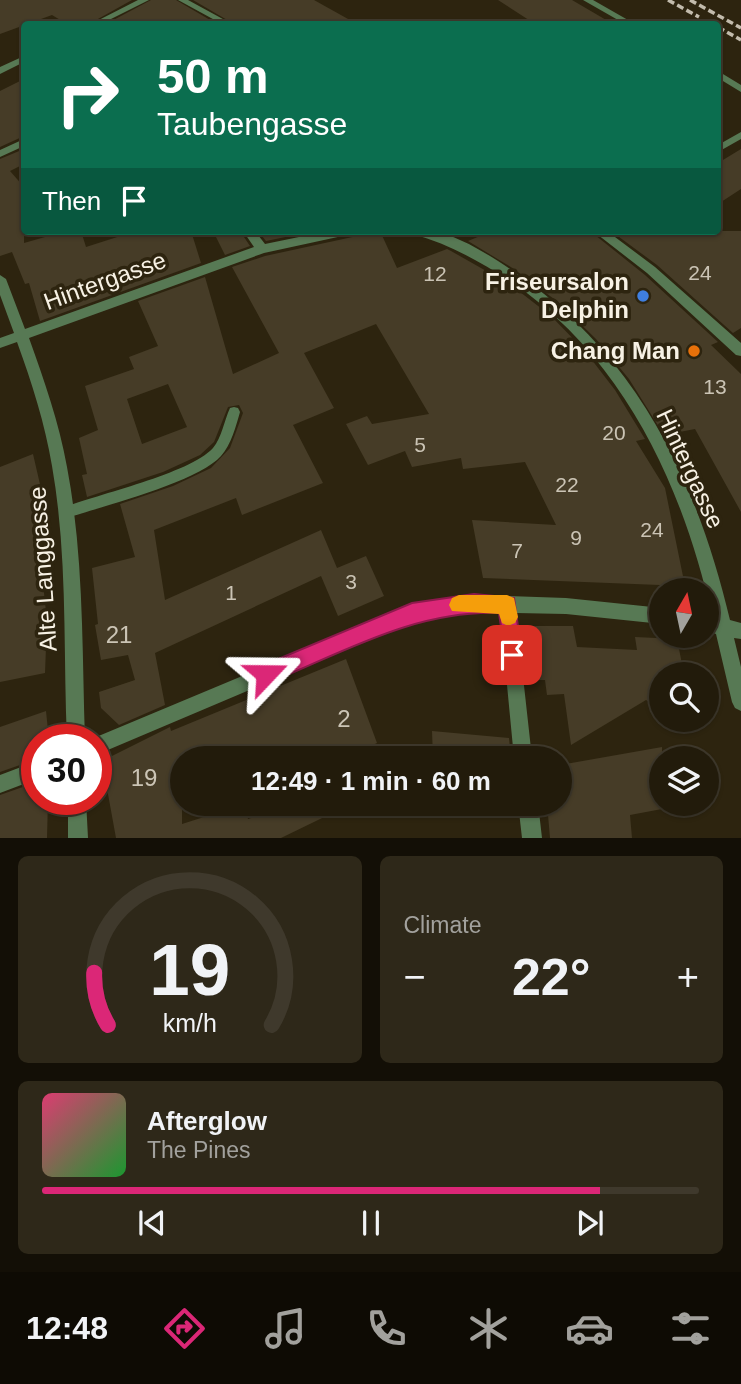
<!DOCTYPE html>
<html lang="en">
<head>
<meta charset="utf-8">
<style>
  :root { --surface:#221b0b; --page:#2e2819; --text:#f1f3f6; --muted:#a2a19d; --line:#3f392c; --accent:#db2777 }
  body { margin:0; font-family:Helvetica,sans-serif; background:var(--page); color:var(--text); height:100vh; display:flex; flex-direction:column; font-size:26px; white-space:nowrap }
  * { box-sizing:border-box; margin:0 }
  p { font-size:23px; color:var(--muted) }
  .icon { flex:none; width:38px; height:38px; fill:none; stroke:currentColor; stroke-width:2; stroke-linecap:round; stroke-linejoin:round }
  .map { position:relative; height:838px; overflow:hidden }
  .sheet { display:flex; flex-direction:column; gap:18px; padding:18px; background:#130f06; flex:1 }
  .sheet>* { flex:none }
  .banner { position:absolute; left:21px; top:21px; width:700px; height:214px; border-radius:7px; box-shadow:0 2px 5px #0004,0 0 0 2px var(--line); background:#0b6e4f; color:#fff; overflow:hidden }
  .needle { width:46px; rotate:9deg }
  .controls { position:absolute; left:649px; top:578px; display:grid; gap:14px }
  .controls a { display:grid; place-items:center; width:70px; height:70px; border-radius:50%; background:var(--surface); box-shadow:0 2px 5px #0004,0 0 0 2px var(--line); font-size:35px }
  .speed { position:absolute; left:21px; top:724px; display:flex; gap:14px; font-size:35px; font-weight:700; text-align:center }
  .speed>* { display:grid; place-content:center; width:91px; height:91px; border-radius:50%; background:var(--surface); box-shadow:0 2px 5px #0004,0 0 0 2px var(--line); line-height:1 }
  .speed .limit { border:10px solid #d22; background:#fff; color:#111 }
  .pin { position:absolute; display:grid; place-items:center; width:60px; height:60px; color:#fff; margin:-30px; border-radius:14px; box-shadow:0 4px 10px #0006 }
  .me { position:absolute; width:77px; margin:-38px; rotate:67deg; stroke-linejoin:round; filter:drop-shadow(0 0 5px #0008) }
  .turn { display:flex; align-items:center; gap:24px; height:147px; padding:0 21px; font-size:32px }
  .turn .icon { width:91px; height:91px; stroke-width:2.5 }
  .turn b { display:block; font-size:49px; line-height:60px }
  .then { display:flex; align-items:center; height:66px; padding:0 21px; background:#0003; gap:14px; font-size:26px }
  .big { font-size:52px; font-weight:700; line-height:1.1 }
  .sheet .widget { flex:1; display:flex; flex-direction:column; justify-content:center; gap:10px; min-width:0; padding:0 24px; border-radius:10px; background:var(--page) }
  .sheet .dial { align-items:center; gap:0 }
  .dial svg { height:182px; overflow:visible; fill:none; stroke:var(--line); stroke-width:7; stroke-linecap:round; text-anchor:middle }
  .dial text { fill:var(--text); stroke:none }
  .song { display:flex; align-items:center; gap:21px }
  .cover { width:84px; height:84px; border-radius:10px; background:linear-gradient(135deg,hsl(340 70% 55%),hsl(130 70% 35%)) }
  .played { height:7px; border-radius:4px; background:linear-gradient(90deg,var(--accent) 85%,var(--line) 85%) }
  .keys { display:flex; justify-content:space-around; direction:ltr }
  .heat { display:flex; justify-content:space-between; align-items:center; font-size:38px; direction:ltr }
  .sheet .tiles { flex:1; display:grid; gap:18px; grid-template-columns:1fr 1fr }
  .widget:last-child { grid-column:span 2 }
  .trip { position:absolute; left:170px; top:746px; width:402px; height:70px; border-radius:35px; background:var(--surface); box-shadow:0 2px 5px #0004,0 0 0 2px var(--line); font-weight:700; line-height:70px; text-align:center }
  .dock { display:flex; height:112px; justify-content:space-around; align-items:center; background:#0e0b04; color:var(--muted) }
  .dock .icon { width:49px; height:49px }
  .dock .current { color:var(--accent) }
  .dock b { font-size:32px; color:var(--text) }
  .map>svg:first-child { display:block }
</style>
</head>
<body>
<div class="map">
<svg width="741" height="838" viewBox="0 0 741 838">
  <rect width="100%" height="100%" fill="#2d240f"/>
  <path fill="#463c27" fill-rule="evenodd" d="M0,0H132L89,24H67L52,15L0,34Z
    M151,0H176L217,24H106Z
    M193,0H314L357,24H234Z
    M498,0H572L613,24H535Z
    M24,79V136L0,147V91Z
    M24,149V164L10,171L24,187V243L66,231H81L86,247L136,231H191L201,263L40,321L29,283L25,284L12,252L0,256V159Z
    M741,149V189L718,204V163Z
    M213,231H240L250,246L225,255Z
    M258,231H310V232L266,241Z
    M380,231L397,268L447,249L451,251L511,285L551,316L585,351L615,390L645,439L636,441L665,488L685,586L483,578L472,520L556,525L525,462L463,469L461,458L412,467L405,451L368,465L346,424L367,416L372,424L429,414L376,324L304,353L334,408L293,425L323,483L242,515L236,498L154,530L165,600L321,530L337,568L366,556L384,596L338,616L321,576L155,653L165,705L119,725L101,708L99,692L135,680L128,655L101,660L95,625L98,624L92,568L135,557L120,504L173,486L211,468L230,448L243,413L239,405L228,407L214,442L200,455L163,472L87,497L82,475L87,474L79,438L98,430L85,386L134,369L129,357L158,346L138,301L205,277L233,374L279,353L232,267L265,256ZM168,384L187,427L142,444L127,399Z
    M492,231H590L645,275L718,342L711,345L741,374V512L695,429L664,435L629,379L596,339L558,302L514,269L468,241Z
    M611,231H741V328L733,333L657,265Z
    M33,454L42,493L46,563L41,565L47,621L45,673L0,682V467Z
    M526,626H573L577,647L637,650L635,637L677,639L684,674H662V710L646,700L571,745L564,694L547,695L545,680H533Z
    M346,659L377,743L345,758H182V824L245,804L248,819L299,803H353L281,838H116L102,761L170,727L171,731Z
    M46,711L49,740H37V759L0,772V727Z
    M432,731L509,738L511,758H433Z
    M662,747V809L630,815L632,838H550L547,803H560V765Z
    M37,782V800H48L47,838H0V795Z"/>
  <g fill="none" stroke-linecap="round" stroke-linejoin="round">
    <path fill="#577954" fill-rule="evenodd" d="M234,407L238,408L240,412C236,426 231,445 221,456C198,482 103,506 67,518L62,516L60,512L62,508C98,494 189,474 213,448C222,437 224,421 230,408Z"/>
    <path fill="#577954" fill-rule="evenodd" d="M138,0H149L101,24H91Z
      M178,0H188L232,24H222Z
      M583,0H593L635,24H625Z
      M24,56V62L0,74V67Z
      M718,71L741,85V92L718,78Z
      M741,132V139L718,152V145Z
      M24,139V146L0,157V150Z
      M243,231H255L265,244L328,231H353L347,235L264,253L29,338C44,380 59,422 67,467C84,556 82,649 85,740H67C63,649 68,557 52,466C45,424 32,383 17,342L0,348V338L14,333L0,295V275L6,279L25,329L254,247Z
      M411,231C418,231 426,230 433,231C460,236 491,256 513,271C637,355 696,478 730,620L741,623V639L734,638L741,667V711L735,708L732,702L716,634L707,631V615L712,616C683,487 625,360 513,283C481,262 449,244 413,234Z
      M593,231H607L655,267L741,343V356L736,355L647,273Z
      M474,595L566,598L662,608V624L566,614L516,613L532,758H514L500,612L474,611L412,621L96,755V740H89L412,605Z
      M37,761V779L0,793V775Z
      M68,800H86L88,838H68Z
      M518,803H538L542,838H522Z"/>
    <path stroke="#c2bbac" stroke-width="3.5" stroke-dasharray="7 3.5" stroke-linecap="butt" d="M668,0L699,17
      M690,0L741,28
      M718,27L741,40"/>
  </g>
  <path fill="#db2777" stroke="#8e194d" stroke-width="2" d="M474,594L514,598L522,655L519,662L512,665L506,662L499,613C415,610 342,653 266,684L259,681L256,674L259,667L412,603Z"/>
  <path fill="#f59e0b" d="M459,595H507L514,598L518,617L515,623L508,626L502,623L499,614L452,611L449,605L452,598Z"/>
  <circle fill="#3f7fe0" stroke="#2d240f" stroke-width="2.5" cx="643" cy="296" r="7"/>
  <circle fill="#e8710a" stroke="#2d240f" stroke-width="2.5" cx="694" cy="351" r="7"/>
  <g text-anchor="middle" stroke-width="7" stroke-linejoin="round" paint-order="stroke">
    <g font-size="21" fill="#cbc4b5">
      <text x="700" y="280">24</text>
      <text x="435" y="281">12</text>
      <text x="715" y="394">13</text>
      <text x="614" y="440">20</text>
      <text x="420" y="452">5</text>
      <text x="567" y="492">22</text>
      <text x="652" y="537">24</text>
      <text x="576" y="545">9</text>
      <text x="517" y="558">7</text>
      <text x="351" y="589">3</text>
      <text x="231" y="600">1</text>
    </g>
    <g font-size="24" fill="#f7f1e4" stroke="#2d240f">
      <text transform="translate(105 281) rotate(-20)" y="8">Hintergasse</text>
      <text transform="translate(690 469) rotate(65)" y="8">Hintergasse</text>
      <text transform="translate(43 569) rotate(-94)" y="8">Alte Langgasse</text>
    </g>
    <g font-size="24" font-weight="bold" fill="#f7f1e4" stroke="#2d240f" text-anchor="end">
      <text x="629" y="290">Friseursalon<tspan x="629" dy="28">Delphin</tspan></text>
      <text x="680" y="359">Chang Man</text>
    </g>
    <g font-size="24" fill="#cbc4b5">
      <text x="119" y="643">21</text>
      <text x="344" y="727">2</text>
      <text x="144" y="786">19</text>
    </g>
  </g>
</svg>
<div class="controls">
<a><svg class="needle" viewBox="-14 -14 28 28"><path d="M0-13l5 13h-10z" fill="#e53935"/><path d="M0 13l5-13h-10z" fill="#a2a19d"/></svg></a>
<a><svg class="icon" aria-label="search" viewBox="0 0 24 24"><circle cx="10" cy="10" r="6"/><path d="M15 15l6 6"/></svg></a>
<a><svg class="icon" aria-label="layers" viewBox="0 0 24 24"><path d="M12 4l9 5-9 5-9-5zM3 14l9 5 9-5"/></svg></a>
</div>
<div class="speed"><div class="limit">30</div></div>
<div class="pin" style="left:512px;top:655px;background:#d93025"><svg class="icon" aria-label="arrive" viewBox="0 0 24 24"><path d="M6 21V4h12l-3 4 3 4H6"/></svg></div>
<svg class="me" style="left:266px;top:674px" viewBox="-20 -20 40 40"><path d="M0-17L14 15 0 8-14 15z" fill="#db2777" stroke="#fff" stroke-width="4"/></svg>
<div class="trip">12:49 · 1 min · 60 m</div>
<div class="banner">
<div class="turn"><svg class="icon" aria-label="right" viewBox="0 0 24 24"><path d="M7 20v-9h11M14 6l5 5-5 5"/></svg><div><b>50 m</b>Taubengasse</div></div>
<div class="then">Then<svg class="icon" aria-label="arrive" viewBox="0 0 24 24"><path d="M6 21V4h12l-3 4 3 4H6"/></svg></div>
</div>
</div>
<section class="sheet">
<div class="tiles">
<div class="widget dial"><svg viewBox="0 0 100 80">
<path d="M14 69A42 42 0 1 1 86 69"/>
<path d="M14 69A42 42 0 0 1 8 46" stroke="#db2777"/>
<text x="50" y="56" font-size="32" font-weight="700">19</text>
<text x="50" y="72" font-size="11">km/h</text>
</svg></div>
<div class="widget"><p>Climate</p>
<div class="heat"><a>−</a><b class="big">22°</b><a>+</a></div>
</div>
<div class="widget">
<div class="song"><i class="cover"></i><div><b>Afterglow</b><p>The Pines</p></div></div>
<div class="played"></div>
<div class="keys"><svg class="icon" aria-label="previous" viewBox="0 0 24 24"><path d="M18 5L8 12l10 7zM5 5v14"/></svg><svg class="icon" aria-label="pause" viewBox="0 0 24 24"><path d="M8 5v14M16 5v14"/></svg><svg class="icon" aria-label="next" viewBox="0 0 24 24"><path d="M6 5l10 7-10 7zM19 5v14"/></svg></div>
</div>
</div>
</section>
<nav class="dock">
<b>12:48</b>
<svg class="icon current" aria-label="directions" viewBox="0 0 24 24"><path d="M12 3l9 9-9 9-9-9zM9 14v-3h6M13 9l2 2-2 2"/></svg>
<svg class="icon" aria-label="music" viewBox="0 0 24 24"><path d="M9 18V5l10-2v13"/><circle cx="6" cy="18" r="3"/><circle cx="16" cy="16" r="3"/></svg>
<svg class="icon" aria-label="phone" viewBox="0 0 24 24"><path d="M5 4h4l2 5-3 2q2 4 5 5l2-3 5 2v4C11 20 4 13 5 4z"/></svg>
<svg class="icon" aria-label="climate" viewBox="0 0 24 24"><path d="M12 3v18M4 7l16 10M4 17L20 7"/></svg>
<svg class="icon" aria-label="car" viewBox="0 0 24 24"><path d="M5 17H2v-5l4-1 3-4h7l3 4 3 1v5h-3M9 17h6M6 11h13"/><circle cx="7" cy="17" r="2"/><circle cx="17" cy="17" r="2"/></svg>
<svg class="icon" aria-label="filters" viewBox="0 0 24 24"><path d="M4 7h16M4 17h16"/><circle cx="9" cy="7" r="2"/><circle cx="15" cy="17" r="2"/></svg>
</nav>
</body>
</html>
